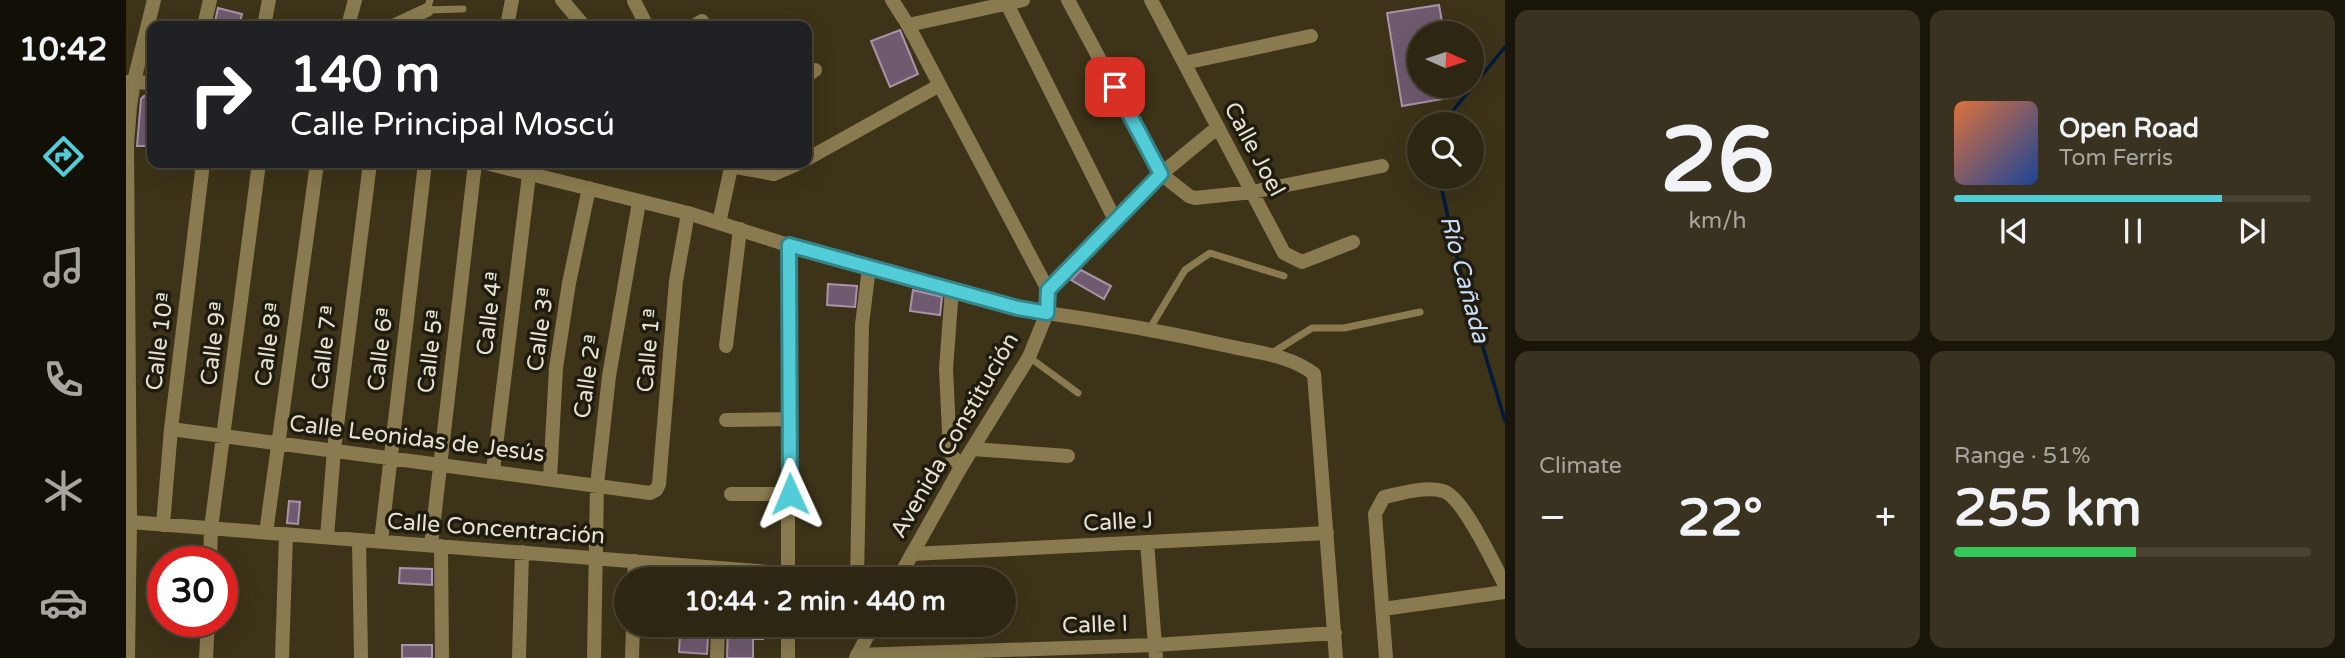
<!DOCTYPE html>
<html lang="en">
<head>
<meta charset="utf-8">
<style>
  :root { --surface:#2d2612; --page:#393220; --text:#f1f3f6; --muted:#a7a59f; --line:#484332; --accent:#52ccd6 }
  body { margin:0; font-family:"Varela Round",sans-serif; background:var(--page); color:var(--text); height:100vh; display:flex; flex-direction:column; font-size:26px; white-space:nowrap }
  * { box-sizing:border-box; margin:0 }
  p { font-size:23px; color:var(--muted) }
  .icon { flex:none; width:38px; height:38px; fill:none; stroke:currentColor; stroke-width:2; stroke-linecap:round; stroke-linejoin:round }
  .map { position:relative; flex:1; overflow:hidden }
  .drawer { display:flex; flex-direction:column; gap:10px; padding:10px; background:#19150a; width:840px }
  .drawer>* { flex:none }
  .top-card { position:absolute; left:21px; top:21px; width:665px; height:147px; border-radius:14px; box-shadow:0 7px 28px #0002,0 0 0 2px var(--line); background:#202124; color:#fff; overflow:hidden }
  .needle { width:46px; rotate:93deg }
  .fabs { position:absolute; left:1281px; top:21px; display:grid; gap:14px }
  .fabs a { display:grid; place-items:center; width:77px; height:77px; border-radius:50%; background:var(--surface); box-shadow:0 7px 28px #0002,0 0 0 2px var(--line); font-size:35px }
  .speed { position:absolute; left:21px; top:546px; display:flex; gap:14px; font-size:35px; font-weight:700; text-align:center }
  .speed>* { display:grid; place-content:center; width:91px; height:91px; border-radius:50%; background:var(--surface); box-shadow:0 7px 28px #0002,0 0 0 2px var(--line); line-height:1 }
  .speed .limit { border:10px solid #d22; background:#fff; color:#111 }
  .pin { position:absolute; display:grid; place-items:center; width:60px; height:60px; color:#fff; margin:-30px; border-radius:14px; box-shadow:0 4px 10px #0006 }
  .me { position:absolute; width:77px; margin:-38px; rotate:359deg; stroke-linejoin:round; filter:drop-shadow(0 0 5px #0008) }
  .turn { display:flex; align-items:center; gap:24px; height:147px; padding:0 28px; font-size:32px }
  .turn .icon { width:91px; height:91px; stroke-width:2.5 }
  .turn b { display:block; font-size:49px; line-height:60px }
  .big { font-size:52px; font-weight:800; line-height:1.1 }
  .drawer .tile { flex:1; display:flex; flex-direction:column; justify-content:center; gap:10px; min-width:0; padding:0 24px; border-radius:14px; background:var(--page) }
  .drawer .dial { align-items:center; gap:0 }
  .dial b { font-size:91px; line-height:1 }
  .song { display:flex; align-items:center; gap:21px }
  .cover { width:84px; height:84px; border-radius:10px; background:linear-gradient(135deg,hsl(20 70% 55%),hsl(220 70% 35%)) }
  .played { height:7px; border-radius:4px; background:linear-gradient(90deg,var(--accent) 75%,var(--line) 75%) }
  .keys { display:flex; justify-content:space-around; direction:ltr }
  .heat { display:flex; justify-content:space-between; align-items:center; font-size:38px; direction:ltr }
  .charge { height:10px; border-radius:5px; background:linear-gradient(90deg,#34c759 51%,var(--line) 0) }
  .drawer .tiles { flex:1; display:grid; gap:10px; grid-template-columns:repeat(2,1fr) }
  .trip { position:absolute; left:488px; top:567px; width:402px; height:70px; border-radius:35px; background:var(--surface); box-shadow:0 7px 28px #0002,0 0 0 2px var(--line); font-weight:800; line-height:70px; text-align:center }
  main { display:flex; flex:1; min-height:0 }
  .tabs { display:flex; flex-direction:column; width:126px; justify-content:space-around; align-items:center; background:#120f07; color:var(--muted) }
  .tabs .icon { width:49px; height:49px }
  .tabs .selected { color:var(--accent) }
  .tabs b { font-size:32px; color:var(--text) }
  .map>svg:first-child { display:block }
</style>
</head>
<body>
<main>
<nav class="tabs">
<b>10:42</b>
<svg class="icon selected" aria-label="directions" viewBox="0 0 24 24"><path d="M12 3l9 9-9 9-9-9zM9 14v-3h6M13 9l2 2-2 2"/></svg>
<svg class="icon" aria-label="music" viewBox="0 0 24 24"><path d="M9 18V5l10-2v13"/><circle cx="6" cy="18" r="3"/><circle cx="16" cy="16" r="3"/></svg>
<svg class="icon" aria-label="phone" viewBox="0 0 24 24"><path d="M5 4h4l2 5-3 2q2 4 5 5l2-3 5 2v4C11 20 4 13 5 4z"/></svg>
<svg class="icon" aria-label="climate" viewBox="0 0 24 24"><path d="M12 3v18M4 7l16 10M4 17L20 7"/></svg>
<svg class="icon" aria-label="car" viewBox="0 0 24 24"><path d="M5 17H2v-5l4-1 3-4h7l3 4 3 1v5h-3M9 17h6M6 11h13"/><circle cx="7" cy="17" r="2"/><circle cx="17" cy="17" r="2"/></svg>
</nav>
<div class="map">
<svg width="1379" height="658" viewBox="0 0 1379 658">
  <rect width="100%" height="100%" fill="#3c3318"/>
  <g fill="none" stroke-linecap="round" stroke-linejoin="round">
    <path stroke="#001a3f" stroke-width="3.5" d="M1316,124L1379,47
      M1313,177L1334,270L1379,421"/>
  </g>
  <path fill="#6f5a70" stroke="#a993ab" stroke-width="2" d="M1313,5L1318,33H1293V86H1326L1328,97L1276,106L1261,13Z
    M92,8L116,14L113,26H88Z
    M774,30L792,74L764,87L745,41Z
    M26,94V146H11L15,99L18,96Z
    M955,270L985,286L978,299L945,280Z
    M702,284L731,286L729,307L701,305Z
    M787,290L816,297L814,315L784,311Z
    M163,501L174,502L172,524L161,523Z
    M274,568L306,569V585L273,583Z
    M602,625H637V639H627V658H601Z
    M554,634L582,636L581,654L553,652Z
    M276,645H306V658H276Z"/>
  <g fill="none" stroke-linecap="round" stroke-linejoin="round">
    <path stroke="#8a7a4f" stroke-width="7" d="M304,0L301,10L337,9
      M1024,328L1059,270L1084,253L1158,276
      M1146,353L1186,328H1218L1294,312
      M903,357L952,393"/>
    <path stroke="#8a7a4f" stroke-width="14" d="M436,0L458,26
      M942,0L1035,174L1063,196L1069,198L1126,192L1256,166
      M1025,0L1158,253L1176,262L1227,242
      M508,1L521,26
      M880,2L989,220
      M782,25L897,0
      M78,26L84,0
      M138,26L143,0
      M222,26L229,0
      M267,26L301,10
      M381,26L386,0
      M568,26L576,21
      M1058,63L1185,36
      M681,76L689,70
      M0,82L8,81L28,0
      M681,159L812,86
      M605,166L648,174L673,163
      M593,223L606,163
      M826,289L820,369L824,453L835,467
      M922,290L1035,174L1092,127
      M921,313C984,322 1045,333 1107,347C1134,353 1166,356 1188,374L1210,658
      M600,346L614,229
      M600,420L662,419
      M45,429L524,493L530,490L533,484L550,281L562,213
      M846,449L942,456
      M367,471L403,175L413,163
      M424,479L430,368L443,283L463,188
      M605,494H664
      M4,522L733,579
      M37,525L45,429L77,163
      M140,533L191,163
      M201,537L208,450L244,163
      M233,540L235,658
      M255,541L299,163
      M1021,542L1030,658
      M305,545L349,163
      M315,546L316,658
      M786,554L1201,533
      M84,562L85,528L133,163
      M731,578L736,325L743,267
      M508,579L509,561
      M662,579V245
      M1257,609L1379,592
      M731,655L1029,645L1209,633
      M80,658L82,621
      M156,658L160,534
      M393,658L396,552
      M468,658L471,485L483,376L513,202
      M506,658L507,625
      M591,658L592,625
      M662,658V625
      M1260,658L1249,514L1258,497C1277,493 1298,486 1317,491C1337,496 1368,565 1379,585"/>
    <path stroke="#8a7a4f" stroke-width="14" d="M766,0L782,25L922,290L921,313L903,357L835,467L772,579
      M360,163L562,213L662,245L892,308L921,313
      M2,658L4,522L1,145L4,107L8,81L26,84
      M730,658L747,625"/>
  </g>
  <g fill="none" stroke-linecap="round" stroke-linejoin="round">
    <g stroke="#35858b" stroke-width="18">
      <path id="route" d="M664,494L663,245L892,308L921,313L922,290L1035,174L989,87"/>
    </g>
    <use href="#route" stroke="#52ccd6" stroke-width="12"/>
  </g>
  <g text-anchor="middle" stroke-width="7" stroke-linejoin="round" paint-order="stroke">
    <g font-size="23" fill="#e6e1d1" stroke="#1f1b0f">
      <text transform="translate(1129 149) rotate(62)" y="8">Calle Joel</text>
      <text transform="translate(363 313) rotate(-83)" y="8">Calle 4ª</text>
      <text transform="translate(414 329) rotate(-82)" y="8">Calle 3ª</text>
      <text transform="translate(33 341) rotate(-83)" y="8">Calle 10ª</text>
      <text transform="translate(87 343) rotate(-83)" y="8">Calle 9ª</text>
      <text transform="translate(142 344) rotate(-82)" y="8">Calle 8ª</text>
      <text transform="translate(198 347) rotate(-83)" y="8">Calle 7ª</text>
      <text transform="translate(254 349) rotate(-83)" y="8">Calle 6ª</text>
      <text transform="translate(522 350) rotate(-85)" y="8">Calle 1ª</text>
      <text transform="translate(304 351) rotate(-83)" y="8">Calle 5ª</text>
      <text transform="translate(461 376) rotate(-82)" y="8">Calle 2ª</text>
      <text transform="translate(828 435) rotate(-60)" y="8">Avenida Constitución</text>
      <text transform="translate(291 438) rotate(7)" y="8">Calle Leonidas de Jesús</text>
      <text transform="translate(992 521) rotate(-3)" y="8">Calle J</text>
      <text transform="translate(370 528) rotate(4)" y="8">Calle Concentración</text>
      <text transform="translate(969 624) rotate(-2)" y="8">Calle I</text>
    </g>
    <g font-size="24" font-style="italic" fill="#cadef9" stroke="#1f1b0f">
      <text transform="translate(1339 279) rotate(75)" y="8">Río Cañada</text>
    </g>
  </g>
</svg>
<div class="fabs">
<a><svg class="needle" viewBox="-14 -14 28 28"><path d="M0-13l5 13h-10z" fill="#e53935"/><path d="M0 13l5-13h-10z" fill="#a7a59f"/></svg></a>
<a><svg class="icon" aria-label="search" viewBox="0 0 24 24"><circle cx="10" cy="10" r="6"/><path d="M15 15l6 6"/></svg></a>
</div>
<div class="speed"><div class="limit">30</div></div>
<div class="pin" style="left:989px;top:87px;background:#d93025"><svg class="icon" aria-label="arrive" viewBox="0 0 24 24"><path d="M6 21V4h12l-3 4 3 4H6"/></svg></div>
<svg class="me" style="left:664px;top:494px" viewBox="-20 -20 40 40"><path d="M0-17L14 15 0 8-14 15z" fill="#52ccd6" stroke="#fff" stroke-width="4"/></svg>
<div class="trip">10:44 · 2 min · 440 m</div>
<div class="top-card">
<div class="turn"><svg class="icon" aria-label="right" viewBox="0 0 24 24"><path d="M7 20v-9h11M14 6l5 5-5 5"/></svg><div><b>140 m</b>Calle Principal Moscú</div></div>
</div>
</div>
<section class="drawer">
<div class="tiles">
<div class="tile dial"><b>26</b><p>km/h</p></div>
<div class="tile">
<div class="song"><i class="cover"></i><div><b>Open Road</b><p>Tom Ferris</p></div></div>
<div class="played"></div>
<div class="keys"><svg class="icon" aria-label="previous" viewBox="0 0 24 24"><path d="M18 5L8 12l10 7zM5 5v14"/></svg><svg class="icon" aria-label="pause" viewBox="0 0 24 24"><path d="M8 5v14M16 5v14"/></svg><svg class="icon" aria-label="next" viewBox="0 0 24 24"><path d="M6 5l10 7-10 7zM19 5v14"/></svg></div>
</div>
<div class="tile"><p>Climate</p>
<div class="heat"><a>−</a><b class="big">22°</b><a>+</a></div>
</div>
<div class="tile"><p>Range · 51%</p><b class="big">255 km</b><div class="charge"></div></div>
</div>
</section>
</main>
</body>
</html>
